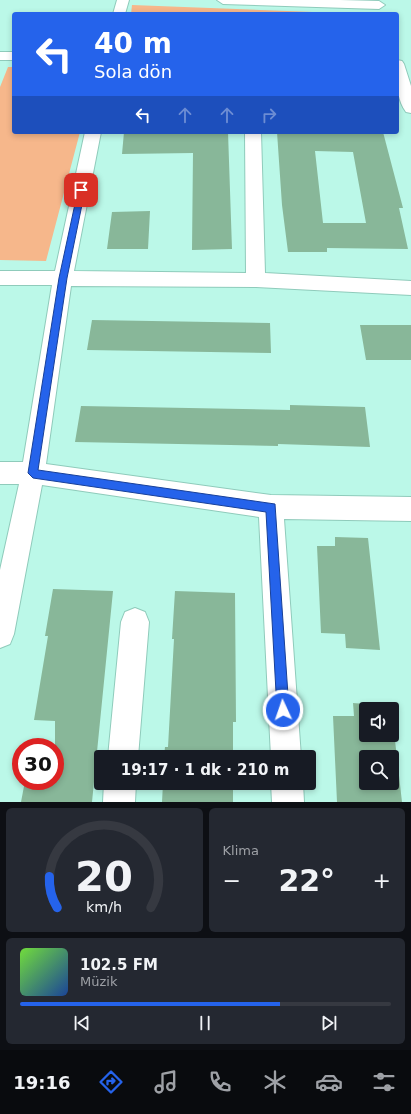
<!DOCTYPE html>
<html lang="tr">
<head>
<meta charset="utf-8">
<style>
  :root { --surface:#171b24; --page:#242831; --text:#f1f3f6; --muted:#9ea1a6; --line:#363941; --accent:#2563eb }
  body { margin:0; font-family:"DejaVu Sans",sans-serif; background:var(--page); color:var(--text); height:100vh; display:flex; flex-direction:column; font-size:15px; white-space:nowrap }
  * { box-sizing:border-box; margin:0 }
  p { font-size:13px; color:var(--muted) }
  .icon { flex:none; width:22px; height:22px; fill:none; stroke:currentColor; stroke-width:2; stroke-linecap:round; stroke-linejoin:round }
  .map { position:relative; height:802px; overflow:hidden }
  .details { display:flex; flex-direction:column; gap:6px; padding:6px; background:#0d0f14; flex:1 }
  .details>* { flex:none }
  .top-card { position:absolute; left:12px; top:12px; width:387px; height:122px; border-radius:4px; box-shadow:0 2px 6px #0003; background:#2563eb; color:#fff; overflow:hidden }
  .tools { position:absolute; left:359px; top:702px; display:grid; gap:8px }
  .tools a { display:grid; place-items:center; width:40px; height:40px; border-radius:4px; background:var(--surface); box-shadow:0 2px 6px #0003; font-size:20px }
  .speed { position:absolute; left:12px; top:738px; display:flex; gap:8px; font-size:20px; font-weight:700; text-align:center }
  .speed>* { display:grid; place-content:center; width:52px; height:52px; border-radius:50%; background:var(--surface); box-shadow:0 2px 6px #0003; line-height:1 }
  .speed .limit { border:6px solid #d22; background:#fff; color:#111 }
  .pin { position:absolute; display:grid; place-items:center; width:34px; height:34px; color:#fff; margin:-17px; border-radius:8px; box-shadow:0 2px 6px #0006 }
  .me { position:absolute; width:44px; margin:-22px; rotate:357deg; stroke-linejoin:round; filter:drop-shadow(0 0 3px #0008) }
  .turn { display:flex; align-items:center; gap:14px; height:84px; padding:0 16px; font-size:18px }
  .turn .icon { width:52px; height:52px; stroke-width:2.5 }
  .turn b { display:block; font-size:28px; line-height:34px }
  .lanes { display:flex; align-items:center; height:38px; padding:0 16px; background:#0003; justify-content:center; gap:20px; direction:ltr }
  .lanes .off { opacity:.35 }
  .big { font-size:30px; font-weight:600; line-height:1.1 }
  .details .card { flex:1; display:flex; flex-direction:column; justify-content:center; gap:6px; min-width:0; padding:0 14px; border-radius:6px; background:var(--page) }
  .details .dial { align-items:center; gap:0 }
  .dial svg { height:104px; overflow:visible; fill:none; stroke:var(--line); stroke-width:7; stroke-linecap:round; text-anchor:middle }
  .dial text { fill:var(--text); stroke:none }
  .song { display:flex; align-items:center; gap:12px }
  .cover { width:48px; height:48px; border-radius:6px; background:linear-gradient(135deg,hsl(100 70% 55%),hsl(220 70% 35%)) }
  .played { height:4px; border-radius:2px; background:linear-gradient(90deg,var(--accent) 70%,var(--line) 70%) }
  .keys { display:flex; justify-content:space-around; direction:ltr }
  .heat { display:flex; justify-content:space-between; align-items:center; font-size:22px; direction:ltr }
  .details .tiles { flex:1; display:grid; gap:6px; grid-template-columns:1fr 1fr }
  .card:last-child { grid-column:span 2 }
  .trip { position:absolute; left:94px; top:750px; width:222px; height:40px; border-radius:4px; background:var(--surface); box-shadow:0 2px 6px #0003; font-weight:600; line-height:40px; text-align:center }
  .menu { display:flex; height:64px; justify-content:space-around; align-items:center; background:#090b0e; color:var(--muted) }
  .menu .icon { width:28px; height:28px }
  .menu .on { color:var(--accent) }
  .menu b { font-size:18px; color:var(--text) }
  .map>svg:first-child { display:block }
</style>
</head>
<body>
<div class="map">
<svg width="411" height="802" viewBox="0 0 411 802">
  <rect width="100%" height="100%" fill="#bbf8e8"/>
  <path fill="#f6b78b" d="M132,5L365,14H131Z
    M8,67H14V132H80L46,261L0,260V87Z"/>
  <path fill="#88b799" fill-rule="evenodd" d="M124,132H228L232,249L192,250L193,153L122,154Z
    M277,132H383L403,208H399L408,249L327,248V252H288L282,205ZM315,151L353,152L366,223H323Z
    M150,211L148,249H107L112,212Z
    M92,320L270,323L271,353L87,350Z
    M360,325H411V360H366Z
    M290,405L365,407L370,447L278,444V446L75,442L81,406L290,410Z
    M335,537L368,538L380,650L346,648L345,634L321,633L317,546H335Z
    M53,589L113,591L92,802H21L25,781H55V721L34,720L48,636H45Z
    M175,591L235,593L236,722H233V757H164L165,747H168L174,639H172Z
    M353,703L391,706V709H366V735H392V714L402,802H337L333,716H354ZM366,757H392V783H366Z
    M163,783H233V802H162Z"/>
  <g fill="none" stroke-linecap="round" stroke-linejoin="round">
    <g stroke="#8fcbbb" stroke-width="2">
      <path id="minor" d="M117,0H129L125,14H113Z
        M217,0H340L379,1L385,5L379,9L223,4Z
        M0,52H14V60H0Z
        M397,60L402,61L404,64L411,86V113L406,112C395,97 397,77 397,60Z
        M85,132H101L74,271L246,273L245,132H261L265,273L411,281V295L256,287L71,286L46,464L271,495L411,497V521L284,519L301,757H271L259,517L42,485L14,634L10,644L0,648V570L19,484H0V462H23L52,285H0V271H55Z
        M135,608L145,612L149,622L138,757H108L121,622L125,612Z
        M104,783H136L135,802H103Z
        M271,783H303L304,802H272Z"/>
    </g>
    <use href="#minor" fill="#fff" fill-rule="evenodd"/>
  </g>
  <path fill="#2563eb" stroke="#184099" d="M81,188L85,190L67,278L38,470L275,504L289,710L287,715L283,716L279,715L277,710L266,512L33,478L28,473L59,278L78,190Z"/>
</svg>
<div class="tools">
<a><svg class="icon" aria-label="sound" viewBox="0 0 24 24"><path d="M4 9h4l5-4v14l-5-4H4zM17 9q2 3 0 6"/></svg></a>
<a><svg class="icon" aria-label="search" viewBox="0 0 24 24"><circle cx="10" cy="10" r="6"/><path d="M15 15l6 6"/></svg></a>
</div>
<div class="speed"><div class="limit">30</div></div>
<div class="pin" style="left:81px;top:190px;background:#d93025"><svg class="icon" aria-label="arrive" viewBox="0 0 24 24"><path d="M6 21V4h12l-3 4 3 4H6"/></svg></div>
<svg class="me" style="left:283px;top:710px" viewBox="-20 -20 40 40"><circle r="17" fill="#2563eb" stroke="#fff" stroke-width="3"/><path d="M0-11L8 9 0 5-8 9z" fill="#fff"/></svg>
<div class="trip">19:17 · 1 dk · 210 m</div>
<div class="top-card">
<div class="turn"><svg class="icon" aria-label="left" viewBox="0 0 24 24"><path d="M17 20v-9H6M10 6l-5 5 5 5"/></svg><div><b>40 m</b>Sola dön</div></div>
<div class="lanes"><svg class="icon" aria-label="left" viewBox="0 0 24 24"><path d="M17 20v-9H6M10 6l-5 5 5 5"/></svg><svg class="icon off" aria-label="ahead" viewBox="0 0 24 24"><path d="M12 20V5M6 11l6-6 6 6"/></svg><svg class="icon off" aria-label="ahead" viewBox="0 0 24 24"><path d="M12 20V5M6 11l6-6 6 6"/></svg><svg class="icon off" aria-label="right" viewBox="0 0 24 24"><path d="M7 20v-9h11M14 6l5 5-5 5"/></svg></div>
</div>
</div>
<section class="details">
<div class="tiles">
<div class="card dial"><svg viewBox="0 0 100 80">
<path d="M14 69A42 42 0 1 1 86 69"/>
<path d="M14 69A42 42 0 0 1 8 45" stroke="#2563eb"/>
<text x="50" y="56" font-size="32" font-weight="700">20</text>
<text x="50" y="72" font-size="11">km/h</text>
</svg></div>
<div class="card"><p>Klima</p>
<div class="heat"><a>−</a><b class="big">22°</b><a>+</a></div>
</div>
<div class="card">
<div class="song"><i class="cover"></i><div><b>102.5 FM</b><p>Müzik</p></div></div>
<div class="played"></div>
<div class="keys"><svg class="icon" aria-label="previous" viewBox="0 0 24 24"><path d="M18 5L8 12l10 7zM5 5v14"/></svg><svg class="icon" aria-label="pause" viewBox="0 0 24 24"><path d="M8 5v14M16 5v14"/></svg><svg class="icon" aria-label="next" viewBox="0 0 24 24"><path d="M6 5l10 7-10 7zM19 5v14"/></svg></div>
</div>
</div>
</section>
<nav class="menu">
<b>19:16</b>
<svg class="icon on" aria-label="directions" viewBox="0 0 24 24"><path d="M12 3l9 9-9 9-9-9zM9 14v-3h6M13 9l2 2-2 2"/></svg>
<svg class="icon" aria-label="music" viewBox="0 0 24 24"><path d="M9 18V5l10-2v13"/><circle cx="6" cy="18" r="3"/><circle cx="16" cy="16" r="3"/></svg>
<svg class="icon" aria-label="phone" viewBox="0 0 24 24"><path d="M5 4h4l2 5-3 2q2 4 5 5l2-3 5 2v4C11 20 4 13 5 4z"/></svg>
<svg class="icon" aria-label="climate" viewBox="0 0 24 24"><path d="M12 3v18M4 7l16 10M4 17L20 7"/></svg>
<svg class="icon" aria-label="car" viewBox="0 0 24 24"><path d="M5 17H2v-5l4-1 3-4h7l3 4 3 1v5h-3M9 17h6M6 11h13"/><circle cx="7" cy="17" r="2"/><circle cx="17" cy="17" r="2"/></svg>
<svg class="icon" aria-label="filters" viewBox="0 0 24 24"><path d="M4 7h16M4 17h16"/><circle cx="9" cy="7" r="2"/><circle cx="15" cy="17" r="2"/></svg>
</nav>
</body>
</html>
